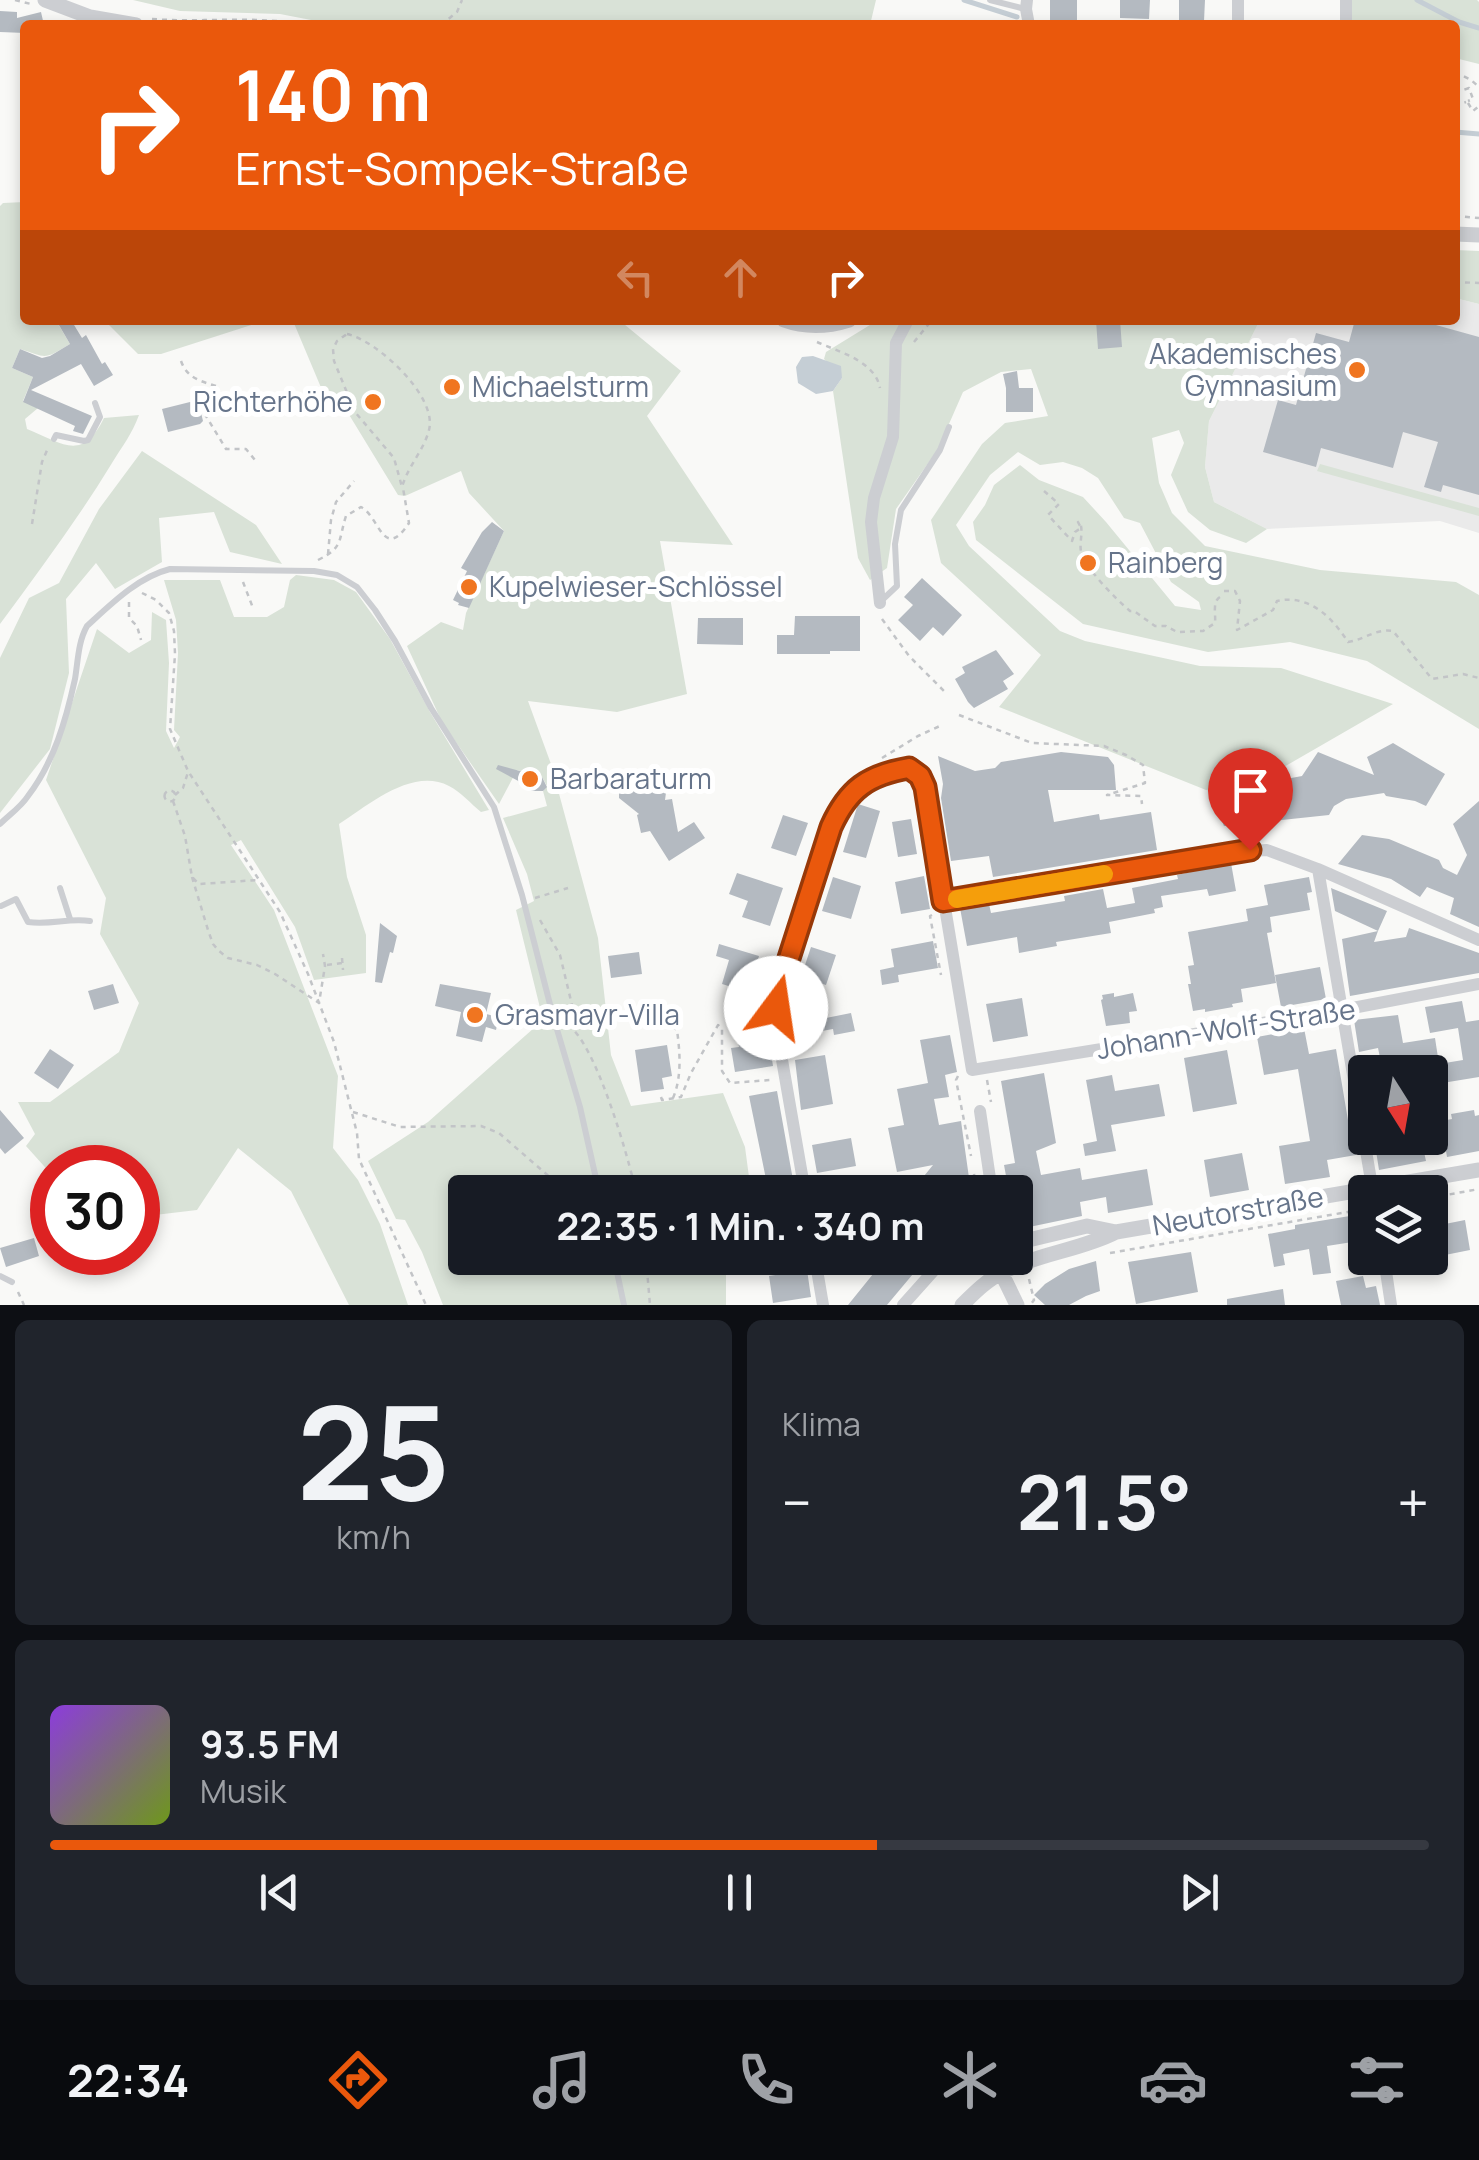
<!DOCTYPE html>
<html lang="de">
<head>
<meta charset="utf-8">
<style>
  :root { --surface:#171b24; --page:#20242c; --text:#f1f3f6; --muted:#9ea1a6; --line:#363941; --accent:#ea580c }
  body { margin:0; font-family:Manrope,sans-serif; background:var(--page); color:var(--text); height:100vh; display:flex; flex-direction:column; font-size:38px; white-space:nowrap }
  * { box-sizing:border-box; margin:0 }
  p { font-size:32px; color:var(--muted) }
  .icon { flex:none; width:55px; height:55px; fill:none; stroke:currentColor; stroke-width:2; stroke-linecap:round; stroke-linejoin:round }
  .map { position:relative; height:1305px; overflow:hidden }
  .drawer { display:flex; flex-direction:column; gap:15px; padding:15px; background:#0d0f14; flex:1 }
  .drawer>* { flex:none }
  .hud { position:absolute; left:20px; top:20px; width:1440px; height:305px; border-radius:10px; box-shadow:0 5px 15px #0003; background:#ea580c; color:#fff; overflow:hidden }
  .needle { width:65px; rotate:169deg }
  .buttons { position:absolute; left:1348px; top:1055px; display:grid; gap:20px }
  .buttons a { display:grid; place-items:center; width:100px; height:100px; border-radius:10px; background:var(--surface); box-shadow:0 5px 15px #0003; font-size:50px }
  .speed { position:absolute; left:30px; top:1145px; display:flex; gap:20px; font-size:50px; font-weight:700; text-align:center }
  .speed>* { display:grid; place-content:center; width:130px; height:130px; border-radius:50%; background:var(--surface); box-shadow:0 5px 15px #0003; line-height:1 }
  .speed .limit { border:15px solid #d22; background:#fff; color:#111 }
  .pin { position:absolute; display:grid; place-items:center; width:85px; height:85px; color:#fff; margin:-102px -42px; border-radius:50% 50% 50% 0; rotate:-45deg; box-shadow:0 0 10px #0007 }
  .pin .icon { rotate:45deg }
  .me { position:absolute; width:110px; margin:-55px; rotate:14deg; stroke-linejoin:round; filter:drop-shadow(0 0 8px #0008) }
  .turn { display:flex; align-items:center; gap:35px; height:210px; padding:0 50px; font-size:45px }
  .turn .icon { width:130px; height:130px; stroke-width:2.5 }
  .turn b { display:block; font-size:70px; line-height:85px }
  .lanes { display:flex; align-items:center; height:95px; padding:0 50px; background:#0003; justify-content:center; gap:50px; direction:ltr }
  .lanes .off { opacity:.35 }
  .big { font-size:75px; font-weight:700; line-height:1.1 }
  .drawer .widget { flex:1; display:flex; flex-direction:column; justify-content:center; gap:15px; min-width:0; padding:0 35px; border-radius:15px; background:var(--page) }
  .drawer .dial { align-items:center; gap:0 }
  .dial b { font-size:130px; line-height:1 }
  .song { display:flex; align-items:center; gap:30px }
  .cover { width:120px; height:120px; border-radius:15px; background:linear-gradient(135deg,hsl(270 70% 55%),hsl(80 70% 35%)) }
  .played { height:10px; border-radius:5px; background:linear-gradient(90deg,var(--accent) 60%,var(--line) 60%) }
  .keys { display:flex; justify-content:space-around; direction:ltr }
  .heat { display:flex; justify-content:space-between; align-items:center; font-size:55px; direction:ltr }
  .drawer .tiles { flex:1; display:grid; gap:15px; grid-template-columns:1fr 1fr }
  .widget:last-child { grid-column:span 2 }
  .trip { position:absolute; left:448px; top:1175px; width:585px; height:100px; border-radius:10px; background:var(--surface); box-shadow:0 5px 15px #0003; font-weight:700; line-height:100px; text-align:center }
  .tab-bar { display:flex; height:160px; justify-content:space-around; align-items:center; background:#090b0e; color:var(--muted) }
  .tab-bar .icon { width:70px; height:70px }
  .tab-bar .active { color:var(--accent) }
  .tab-bar b { font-size:45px; color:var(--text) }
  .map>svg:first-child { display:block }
</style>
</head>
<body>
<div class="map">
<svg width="1479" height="1305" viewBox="0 0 1479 1305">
  <rect width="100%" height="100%" fill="#f9f9f7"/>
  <path fill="#eaeaea" d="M1455,298L1479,304V533L1440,521L1267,529L1214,502L1205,467L1209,421L1260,320H1455Z"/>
  <path fill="#d9e2d7" d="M133,0H876L870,25H337L280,14L180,11Z
    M1352,0H1477L1479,2V64L1455,58V25H1341Z
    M25,202V320H63L58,324L70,344C43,360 48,358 20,349L12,368L33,377L23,401L38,408L25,419L27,429C64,444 82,462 104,418L139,415C132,434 123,445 112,463C78,519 39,571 0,624V206L3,203Z
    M1455,250L1479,251V304L1455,298Z
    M104,320H267L161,354H138Z
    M619,320L681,371L647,416L733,545L660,541L687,694L617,712L528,701L551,764L598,938L611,1055L631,1106L723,1093L745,1147L751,1192H465V1258H726V1305H443L422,1252L405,1220L396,1219L368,1161L428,1122L543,1020L516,910L534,901L527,874L503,818L547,806L543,791L547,786L542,777L517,770L499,804L442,722L407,646L441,622L463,630L466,613L504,531L469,493L461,471L405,496L398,495L348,413L333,416L293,321Z
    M878,320H1260L1209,421L1205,467L1214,502L1267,529L1246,543L1210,530L1188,512L1171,475L1184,443L1179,430L1152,438L1159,483L1172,513L1205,546L1320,570L1456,582L1479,595V729L1367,661L1290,642L1208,652L1083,624L976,540L973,522L985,505L994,485L1020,465L1039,480L1083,497L1106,522L1175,606L1201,610L1199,602L1171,582L1140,523L1124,518L1098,478L1082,468L1063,462L1040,465L1018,452L990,475L956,525L969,546L1060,631L1085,641L1200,666L1281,668L1393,704L1263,779L1206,790L999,707L1041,655L941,563L931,520L982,444L1005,423L1048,416L1031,369L1001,372L963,392L938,449L896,509L887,568L870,580L858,558L833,391L842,378L824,359L826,352Z
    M142,451L256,525L282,564L230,552L214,512L159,518L162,562L115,589L96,563L66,599L69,673L50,749L0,813V658L29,598L59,583L99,509Z
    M1320,464L1479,508V516L1317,471Z
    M296,575L334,580L356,592L390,639L430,712L489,810L481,812C471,804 461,792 449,786C412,767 369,805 339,824L347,877L366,935V973L314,980L295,927L241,840L231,845L274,910L338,1076L333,1148L358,1180L380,1224L408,1305H349L291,1191L238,1148L197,1210L138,1217V1168H52V1175L26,1146L35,1134L18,1102H50L119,1052L139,1003L100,934L106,898L46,780L97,629L129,653L151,640L152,612L166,620L169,663L166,731L174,748L180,737L174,730L178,653L176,620L164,580H220L234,617H267L284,607L290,580Z"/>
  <path fill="#c5ced5" d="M813,356L841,366L842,378L833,391L816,394L798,383L796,367L802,357Z"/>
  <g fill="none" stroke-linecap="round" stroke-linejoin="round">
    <path stroke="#c5ced5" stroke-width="5" d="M964,0L1017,17
      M1417,0L1459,22L1479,28
      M1455,132L1479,134"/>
  </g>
  <path fill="#b4bac1" d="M1050,0H1077V20H1050Z
    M1120,0H1150L1149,19L1120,18Z
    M1179,0H1205L1204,21H1179Z
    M0,11L17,12V18L41,12L44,25H25V33L0,32Z
    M56,320H71L82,338L86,335L102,364L105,362L113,375L94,386L81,364L31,390L92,416L83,434L73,431L75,426L23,402L33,377L12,368L20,349L42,358L50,356L70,344Z
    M1096,320H1120L1122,347L1098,349Z
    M1355,320H1418L1479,337V495L1443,485L1441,492L1424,487L1438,442L1403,432L1393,468L1321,448L1316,467L1263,452L1278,400L1296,405L1316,333L1349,342Z
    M1017,371L1019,388H1033V412H1006V388L1003,374Z
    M198,400L203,421L200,424L168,432L162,409Z
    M492,522L504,531L469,608L458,605L459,603L453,600L467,571L461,568L482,532Z
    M922,578L962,615L943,636L933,627L920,641L898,620L913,605L904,597Z
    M795,616H860V651H830V654H777V635H794Z
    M698,618H743V645L697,644Z
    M996,650L1014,674L1003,681L1008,689L974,708L968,702L955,679L965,673L962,667Z
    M1393,743L1445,774L1426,806L1415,801L1386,796L1384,793L1346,799L1334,806L1329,815L1224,826L1210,793L1302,776L1318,752L1374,775L1367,757Z
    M1061,752L1108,757L1114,765L1116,790H1048L1054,822L1099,814L1100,820L1151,812L1157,850L993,877L989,856L951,861L941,798L943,784L938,756L975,771L995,768L1001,762Z
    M498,765L542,777L547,787L543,791H530L522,783L496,769Z
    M668,778L665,800L672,799L678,832L694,822L705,838L669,861L650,831L641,833L637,815L639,814L619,798V794L620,790Z
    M1479,801V927L1450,914L1454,898L1427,887L1420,897L1391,879L1338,864L1362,835L1389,839L1439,860L1443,868L1457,875L1467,855L1453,824Z
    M858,804L880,811L866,858L843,852Z
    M783,815L808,823L796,856L771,848Z
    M911,819L917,854L898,857L892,822Z
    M1231,863L1236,891L1209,896L1207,889L1161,896L1163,907L1154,909L1155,913L1109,922L1111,933L1056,942L1057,946L1019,953L1017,937L967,946L960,908L989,904L991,913L1065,901L1064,896L1103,889L1107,908L1135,903L1132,888L1178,879L1177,875Z
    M737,873L783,888L770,926L742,917L748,901L729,894Z
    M924,876L930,909L901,914L895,882Z
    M833,877L861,886L851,919L822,911Z
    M1309,877L1312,892L1307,893L1310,910L1270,917L1272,932L1267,933L1276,983L1241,989L1243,1002L1232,1004L1233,1007L1205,1012V1009L1193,1011L1188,984H1191L1188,966L1194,965L1188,932L1248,921L1246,909L1268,905L1264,885Z
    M1331,888L1387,911L1378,931L1335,911Z
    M380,923L397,936L393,953L390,952L382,983L375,982Z
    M1409,928L1479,953V973L1350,996L1342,939L1378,931L1374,942L1406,937Z
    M933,941L938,968L898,975L899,982L882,985L880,970L894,967L891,949Z
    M719,944L759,956L748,992L722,984L729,960L716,956Z
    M811,947L836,955L826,985L801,977Z
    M639,952L642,974L611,978L608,956Z
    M1320,967L1326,999L1281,1007L1275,975Z
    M113,984L119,1003L94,1010L88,991Z
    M440,984L491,993L486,1014L499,1017L496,1030L486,1027L482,1042L456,1036L461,1012L435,1006Z
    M1114,993V997L1133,993L1137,1011L1129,1012L1130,1023L1106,1026L1101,1000L1103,999L1102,995Z
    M823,998L826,1018L851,1013L855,1031L834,1035L833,1029L800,1035L795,1002Z
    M1022,998L1028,1036L993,1042L986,1004Z
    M1462,1001L1466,1022L1479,1020V1077L1430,1085V1072H1383L1378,1048L1359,1052L1354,1020L1398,1015L1403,1043L1435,1038L1439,1064L1463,1060L1458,1028L1430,1033L1425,1007Z
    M766,1020L773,1066L735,1072L731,1048L739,1047L735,1026Z
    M1304,1028L1309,1054L1336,1049L1351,1138H1354L1356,1155L1327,1160L1330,1177L1285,1184L1279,1146L1310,1141L1298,1069L1264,1075L1257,1037Z
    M950,1035L957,1072L945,1075L949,1097L934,1099L939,1125L961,1121L971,1192H911L933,1165L897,1172L888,1128L904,1125L897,1089L928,1083L920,1040Z
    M667,1045L672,1076L662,1078L664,1089L641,1092L635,1050Z
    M50,1049L74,1065L58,1089L34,1073Z
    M1227,1050L1237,1104L1193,1112L1184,1058Z
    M825,1055L833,1104L801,1110L795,1060Z
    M1044,1073L1056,1143L1036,1151L1041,1175L1080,1168L1082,1180L1147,1169L1153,1205L1108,1213L1106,1197L1080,1202L1082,1216L1015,1230V1192H1009L1004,1165L1015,1163L1001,1081Z
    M1112,1075L1115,1091L1159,1084L1165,1116L1111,1125L1116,1151L1085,1156L1083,1144L1097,1141L1086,1080Z
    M777,1091L793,1180L767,1184L749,1096Z
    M0,1110L24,1138L5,1154L0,1148Z
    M1474,1110L1475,1116L1479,1115V1151L1447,1157L1441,1121L1452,1119L1451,1114Z
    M851,1138L856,1166L817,1173L812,1145Z
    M1374,1138H1421L1426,1161L1379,1170Z
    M1242,1153L1249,1190L1210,1197L1204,1160Z
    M1362,1214L1365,1240L1327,1246L1331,1273L1313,1275L1309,1249L1283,1254L1285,1265L1274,1267L1268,1234L1295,1229V1225Z
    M1465,1220L1470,1250L1430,1258V1227Z
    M34,1238L39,1256L6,1267L0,1248Z
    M1191,1252L1198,1292L1136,1304L1128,1262Z
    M886,1258H906L918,1268L887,1305H848Z
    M1096,1261L1100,1291L1086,1296L1069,1305H1045L1034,1295L1045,1284L1069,1269Z
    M807,1270L811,1297L773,1303L769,1276Z
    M1363,1276L1366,1288L1376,1286L1380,1305H1341L1336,1281Z
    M1283,1289L1285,1305H1227V1299Z"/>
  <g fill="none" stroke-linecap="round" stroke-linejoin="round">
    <path stroke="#c2c4c7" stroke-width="2.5" stroke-dasharray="5 5" stroke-linecap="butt" d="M15,0L31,4
      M152,19C203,23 255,15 305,25
      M441,25L457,12L462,0
      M1455,72L1471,80L1479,87
      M1455,93L1469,88L1473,99L1468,101
      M1468,103L1473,111L1479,106
      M1455,106L1466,102
      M1455,176L1458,195L1455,196
      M1455,216L1479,218
      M1455,282L1479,283
      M347,334C376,340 438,396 429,430C424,450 408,466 402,487L394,458L355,412L334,361L333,349L337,341Z
      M817,342C839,352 875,361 880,388
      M914,342L932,320
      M181,361C187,378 200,381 216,386V393L212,394L213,402L206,405V416L226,449H246L255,460
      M1044,491L1059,504L1048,515L1072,541L1075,532L1081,528L1078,522H1080C1084,533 1078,545 1082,555C1090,573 1115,598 1130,611H1134L1155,626H1166L1177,632L1203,631L1215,623C1216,614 1212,602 1220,597
      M32,524L42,462L48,448
      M328,554L331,520L336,502L354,481
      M318,560C344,547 338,541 346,516L361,507C380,517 383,562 409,523L403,488
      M243,582L253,608
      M1224,591H1235L1240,601L1237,630L1273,610L1277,601C1309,594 1332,617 1348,642C1364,640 1376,628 1393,631L1432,679L1463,674L1479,678
      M142,593L156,600L169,613L174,631L175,654L170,729L188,771L280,912L308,974L334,1042L357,1133L359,1159L426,1305
      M129,602V618L137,626L141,640
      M882,619L909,656L944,691
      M959,715L1032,743L1104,746L1126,755L1143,765L1145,783L1107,795L1141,796L1142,804
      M882,758L918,736L942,725
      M164.5 796a5.5 5.5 0 1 1 11 0a5.5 5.5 0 1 1-11 0Z
      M175,795L183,788L188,772
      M173,801L185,836L192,877L199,884L258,880
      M192,877L208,930L213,944L219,951L228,958L257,965L275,974L319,1003L325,966L323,954
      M535,898L568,888
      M932,915L930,916L941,975
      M540,920L560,955L578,1030
      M342,958L343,970
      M327,965L342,963
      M568,1025C596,1044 628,1156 636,1192
      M958,1076L956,1080L971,1156
      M987,1080L991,1102
      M661,1097L662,1100L681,1097L691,1073L718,1025L722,1029V1071L730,1083L771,1080
      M673,1098C682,1077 680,1052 677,1030L674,1028
      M353,1112L400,1127L481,1126L499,1133L552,1179L560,1192
      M974,1174L976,1192
      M1430,1198L1479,1189
      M1110,1253L1365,1209
      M646,1258L650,1305
      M1029,1279L1034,1300L1031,1304
      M18,1292L24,1305"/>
    <path stroke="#ccced2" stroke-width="6" d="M990,0L1025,9
      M1455,316L1456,317
      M54,439L56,435L84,441L88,440L100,417L95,403
      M880,602L897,586L895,544L901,510L940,450L949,427
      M0,824C9,815 21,807 28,796C54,762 66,720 75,679C78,661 78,642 87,626C111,604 138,577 170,569L314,571L337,575L357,587L375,610L395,641L431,708L494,807L522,895L553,1016L580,1107L599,1192
      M60,888L70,919
      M1,906L16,899L28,922C51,925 68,918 90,921
      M614,1258L624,1305
      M0,1276L12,1282"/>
    <path stroke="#ccced2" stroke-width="12" d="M1027,0L1026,9L1029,25
      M1238,25V0
      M1346,25V0
      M880,603L871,522L874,498L893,437L896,343L908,320
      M1318,869L1373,1192
      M943,901L1235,852L1267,850L1318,869L1479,940
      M980,1111L992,1192
      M805,1192L777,1031L776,1008L781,983L831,827C848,789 867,775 909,768L920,776L925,787L972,1070L1342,1010L1479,984
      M815,1258L823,1305
      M1384,1258L1391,1305
      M903,1305L945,1258"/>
    <path stroke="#ccced2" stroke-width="15" d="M45,0L90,17L136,25
      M1455,234L1479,235
      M784,320C806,328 827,327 849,320
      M1015,1245L1020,1242L1087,1226L1116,1232
      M1001,1272L1017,1305
      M962,1305C975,1292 988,1279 1005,1271C1040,1253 1081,1250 1116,1232L1479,1170"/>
  </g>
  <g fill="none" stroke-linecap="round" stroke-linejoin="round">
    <g stroke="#983908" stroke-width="25">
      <path id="route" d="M776,1008L781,983L831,827C848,789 868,775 909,768L920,776L925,787L943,901L1250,850"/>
    </g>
    <use href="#route" stroke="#ea580c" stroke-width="18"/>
    <path stroke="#f59e0b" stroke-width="18" d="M957,899L1104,874"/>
  </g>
  <g fill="#f07520" stroke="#fff" stroke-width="4">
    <circle cx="1357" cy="370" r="10"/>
    <circle cx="452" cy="387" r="10"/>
    <circle cx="373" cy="402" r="10"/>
    <circle cx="1088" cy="563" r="10"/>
    <circle cx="469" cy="587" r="10"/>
    <circle cx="530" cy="779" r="10"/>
    <circle cx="475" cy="1015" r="10"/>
  </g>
  <g text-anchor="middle" stroke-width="10" stroke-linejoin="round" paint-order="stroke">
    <g font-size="28" fill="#66748a" stroke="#fff" text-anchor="start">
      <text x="1337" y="364" text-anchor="end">Akademisches<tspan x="1337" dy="32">Gymnasium</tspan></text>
      <text x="472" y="397">Michaelsturm</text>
      <text x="353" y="412" text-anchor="end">Richterhöhe</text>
      <text x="1108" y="573">Rainberg</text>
      <text x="489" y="597">Kupelwieser-Schlössel</text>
      <text x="550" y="789">Barbaraturm</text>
      <text x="495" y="1025">Grasmayr-Villa</text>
    </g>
    <g font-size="28" fill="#66748a" stroke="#fff">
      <text transform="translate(1226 1029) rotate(-9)" y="10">Johann-Wolf-Straße</text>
      <text transform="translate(1238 1211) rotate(-10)" y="10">Neutorstraße</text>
    </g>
  </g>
</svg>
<div class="buttons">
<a><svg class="needle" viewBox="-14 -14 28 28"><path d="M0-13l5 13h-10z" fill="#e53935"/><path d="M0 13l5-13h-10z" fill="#9ea1a6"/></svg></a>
<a><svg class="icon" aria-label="layers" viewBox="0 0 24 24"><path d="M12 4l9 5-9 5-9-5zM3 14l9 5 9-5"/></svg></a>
</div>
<div class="speed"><div class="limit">30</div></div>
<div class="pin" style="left:1250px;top:850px;background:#d93025"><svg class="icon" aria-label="arrive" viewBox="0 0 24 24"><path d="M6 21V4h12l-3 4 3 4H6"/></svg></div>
<svg class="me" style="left:776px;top:1008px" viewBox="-20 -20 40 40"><circle r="19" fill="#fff"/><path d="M0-13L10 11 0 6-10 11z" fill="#ea580c"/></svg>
<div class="trip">22:35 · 1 Min. · 340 m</div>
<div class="hud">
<div class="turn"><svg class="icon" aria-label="right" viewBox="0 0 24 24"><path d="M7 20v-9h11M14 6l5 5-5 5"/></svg><div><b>140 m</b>Ernst-Sompek-Straße</div></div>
<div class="lanes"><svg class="icon off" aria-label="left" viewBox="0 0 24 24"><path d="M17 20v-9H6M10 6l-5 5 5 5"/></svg><svg class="icon off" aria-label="ahead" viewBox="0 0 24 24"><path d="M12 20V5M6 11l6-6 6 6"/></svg><svg class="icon" aria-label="right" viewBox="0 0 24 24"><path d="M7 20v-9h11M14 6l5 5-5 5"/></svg></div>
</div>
</div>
<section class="drawer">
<div class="tiles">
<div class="widget dial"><b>25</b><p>km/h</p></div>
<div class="widget"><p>Klima</p>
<div class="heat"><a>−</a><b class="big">21.5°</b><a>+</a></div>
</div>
<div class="widget">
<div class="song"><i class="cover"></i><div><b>93.5 FM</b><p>Musik</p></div></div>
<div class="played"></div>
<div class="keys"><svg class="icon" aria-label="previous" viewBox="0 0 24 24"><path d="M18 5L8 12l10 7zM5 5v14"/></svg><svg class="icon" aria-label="pause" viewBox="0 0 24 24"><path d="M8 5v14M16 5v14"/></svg><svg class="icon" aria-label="next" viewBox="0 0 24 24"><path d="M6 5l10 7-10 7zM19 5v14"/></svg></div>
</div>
</div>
</section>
<nav class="tab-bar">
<b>22:34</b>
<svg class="icon active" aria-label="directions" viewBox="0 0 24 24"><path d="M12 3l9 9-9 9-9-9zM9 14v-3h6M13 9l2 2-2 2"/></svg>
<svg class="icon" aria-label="music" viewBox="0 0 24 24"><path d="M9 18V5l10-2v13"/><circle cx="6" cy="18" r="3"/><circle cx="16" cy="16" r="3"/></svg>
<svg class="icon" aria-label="phone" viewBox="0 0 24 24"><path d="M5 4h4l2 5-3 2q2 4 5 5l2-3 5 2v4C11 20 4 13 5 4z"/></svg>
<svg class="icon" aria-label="climate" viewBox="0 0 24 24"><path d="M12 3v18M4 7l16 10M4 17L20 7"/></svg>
<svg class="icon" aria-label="car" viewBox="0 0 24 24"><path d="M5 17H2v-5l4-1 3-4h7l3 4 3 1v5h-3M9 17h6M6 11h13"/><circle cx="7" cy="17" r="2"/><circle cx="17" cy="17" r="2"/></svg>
<svg class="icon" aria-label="filters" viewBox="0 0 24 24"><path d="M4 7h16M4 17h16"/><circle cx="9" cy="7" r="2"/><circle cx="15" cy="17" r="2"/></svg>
</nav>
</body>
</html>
